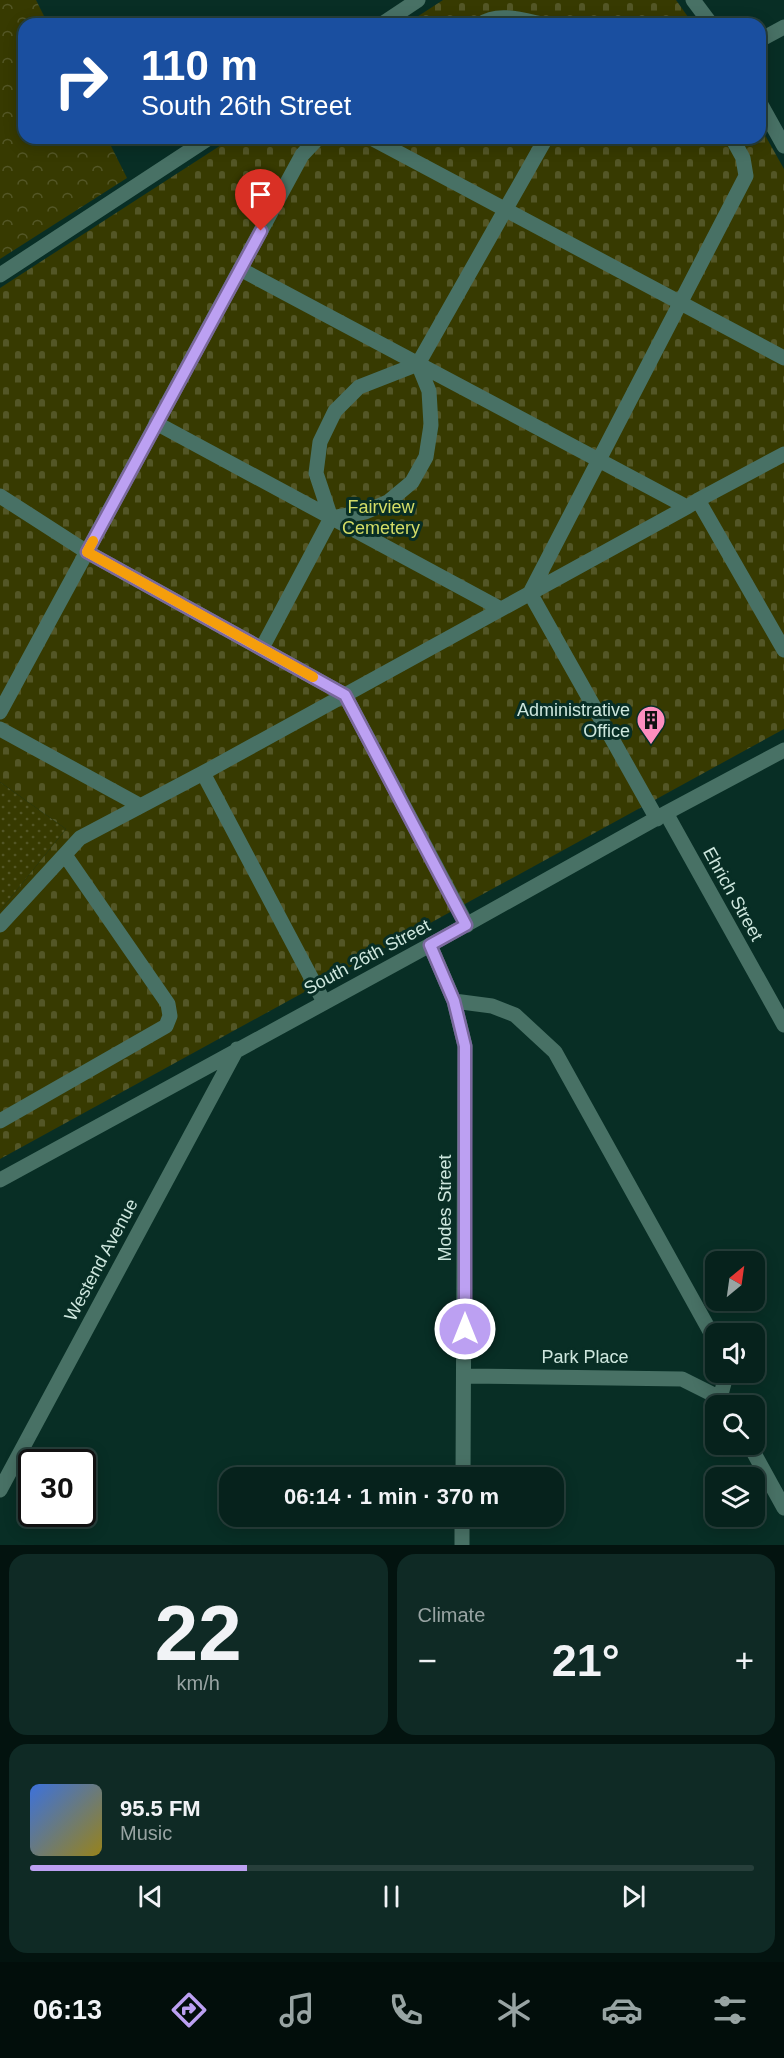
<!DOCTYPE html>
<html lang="en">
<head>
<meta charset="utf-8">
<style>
  :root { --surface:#06221c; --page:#0f2a25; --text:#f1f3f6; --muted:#98a4a3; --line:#273f3b; --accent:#bca0f2 }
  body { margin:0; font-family:Arial,sans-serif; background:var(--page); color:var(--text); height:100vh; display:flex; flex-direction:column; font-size:22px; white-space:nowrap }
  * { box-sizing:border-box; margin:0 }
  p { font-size:20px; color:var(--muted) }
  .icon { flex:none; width:33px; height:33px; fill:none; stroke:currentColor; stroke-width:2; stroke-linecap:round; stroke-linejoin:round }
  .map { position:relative; height:1545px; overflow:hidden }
  .drawer { display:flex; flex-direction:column; gap:9px; padding:9px; background:#03130f; flex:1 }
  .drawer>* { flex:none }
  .top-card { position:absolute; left:18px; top:18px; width:748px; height:126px; border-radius:18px; box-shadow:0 3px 15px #0003,0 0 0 2px var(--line); background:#1a4fa0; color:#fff; overflow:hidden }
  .needle { width:39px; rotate:29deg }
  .controls { position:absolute; left:705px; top:1251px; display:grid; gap:12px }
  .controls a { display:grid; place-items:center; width:60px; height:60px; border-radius:12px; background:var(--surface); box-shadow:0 3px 15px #0003,0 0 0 2px var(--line); font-size:30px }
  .speed { position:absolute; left:18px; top:1449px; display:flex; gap:12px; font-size:30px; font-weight:700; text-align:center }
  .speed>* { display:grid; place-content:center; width:78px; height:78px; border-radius:50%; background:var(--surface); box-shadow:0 3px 15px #0003,0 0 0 2px var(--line); line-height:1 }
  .speed .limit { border:3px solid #111; border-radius:9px; background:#fff; color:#111 }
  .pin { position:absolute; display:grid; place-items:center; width:51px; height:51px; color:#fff; margin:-62px -26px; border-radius:50% 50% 50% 0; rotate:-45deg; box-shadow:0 0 6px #0007 }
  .pin .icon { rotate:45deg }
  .me { position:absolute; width:66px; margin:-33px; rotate:0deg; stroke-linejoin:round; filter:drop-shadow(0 0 4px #0008) }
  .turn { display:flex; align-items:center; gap:21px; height:126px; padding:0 24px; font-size:27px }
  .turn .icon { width:78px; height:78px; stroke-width:2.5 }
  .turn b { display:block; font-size:42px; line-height:51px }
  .big { font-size:45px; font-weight:600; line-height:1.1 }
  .drawer .tile { flex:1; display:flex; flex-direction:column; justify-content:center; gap:9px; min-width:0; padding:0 21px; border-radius:18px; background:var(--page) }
  .drawer .dial { align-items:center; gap:0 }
  .dial b { font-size:78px; line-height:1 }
  .song { display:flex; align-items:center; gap:18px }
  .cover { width:72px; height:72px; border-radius:9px; background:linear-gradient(135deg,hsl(220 70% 55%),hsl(50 70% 35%)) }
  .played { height:6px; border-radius:3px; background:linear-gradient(90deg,var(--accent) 30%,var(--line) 30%) }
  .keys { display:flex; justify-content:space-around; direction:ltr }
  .heat { display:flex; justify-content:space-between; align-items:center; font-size:33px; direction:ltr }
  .drawer .tiles { flex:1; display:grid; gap:9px; grid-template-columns:1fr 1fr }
  .tile:last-child { grid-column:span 2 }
  .trip { position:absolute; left:219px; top:1467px; width:345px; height:60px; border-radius:18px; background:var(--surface); box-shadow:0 3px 15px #0003,0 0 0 2px var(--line); font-weight:600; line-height:60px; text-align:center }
  .menu { display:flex; height:96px; justify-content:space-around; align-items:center; background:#020e0b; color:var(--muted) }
  .menu .icon { width:42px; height:42px }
  .menu .current { color:var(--accent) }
  .menu b { font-size:27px; color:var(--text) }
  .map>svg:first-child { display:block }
</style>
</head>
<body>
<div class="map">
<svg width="784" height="1545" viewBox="0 0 784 1545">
  <defs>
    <pattern id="grass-dots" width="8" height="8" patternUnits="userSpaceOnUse" patternTransform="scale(1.5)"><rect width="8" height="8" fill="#373a01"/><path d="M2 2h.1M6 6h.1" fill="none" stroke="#535626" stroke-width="1.8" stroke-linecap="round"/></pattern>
    <pattern id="cemetery-stones" width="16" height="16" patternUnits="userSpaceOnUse" patternTransform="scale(1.5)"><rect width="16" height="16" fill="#373a01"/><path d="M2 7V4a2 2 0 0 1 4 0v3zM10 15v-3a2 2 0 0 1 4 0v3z" fill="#535626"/></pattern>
    <pattern id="park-crowns" width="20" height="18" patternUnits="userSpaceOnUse" patternTransform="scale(1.5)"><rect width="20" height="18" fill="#373a01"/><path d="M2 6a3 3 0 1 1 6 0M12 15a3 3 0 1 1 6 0" fill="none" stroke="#535626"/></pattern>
  </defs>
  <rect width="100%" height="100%" fill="#082e25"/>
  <path fill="url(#grass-dots)" d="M0,782L66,829L0,911Z"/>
  <path fill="url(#cemetery-stones)" d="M443,0H676L693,24H406Z
    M761,128L784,169V729L0,1159V911L66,829L0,782V288L232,138H760Z"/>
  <path fill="url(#park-crowns)" d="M0,0H36L48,24H24V138H107L127,178L0,259Z"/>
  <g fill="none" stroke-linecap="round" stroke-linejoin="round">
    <path stroke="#487165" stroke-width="15" d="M693,0L711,24
      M382,24L418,0
      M481,24C497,12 523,20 541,24
      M760,40L784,27
      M760,103L784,146
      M371,138L784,358
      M240,269L687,507
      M0,275L209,138
      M156,423L501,609
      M0,496L87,552L345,695L467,925
      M698,500L784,650
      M331,518L316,473L320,442L335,411L359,387L418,364L546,138
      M262,648L331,518L365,512L388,502L412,482L426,457L431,425L429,391L418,364
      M0,712L302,155L318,138
      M0,729L141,806
      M203,773L324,1002
      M666,813L784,1025
      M657,819L530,593L746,176L743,158L732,138
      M0,925L80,838L203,773L687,507L698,500L784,454
      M430,945L454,1001L465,1046L463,1478
      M454,1001L492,1006L515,1015L555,1052L716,1342
      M0,1121L166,1026L170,1016L168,1004L65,855
      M0,1180L430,945L666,813L784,750
      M465,1376L682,1379L720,1398L727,1406
      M720,1398L727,1372
      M749,1444L784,1508
      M0,1490L237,1049
      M462,1545V1516"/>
  </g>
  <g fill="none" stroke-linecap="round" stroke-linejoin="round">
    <g stroke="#7a689d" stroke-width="15">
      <path id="route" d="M261,231L87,552L345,695L466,925L430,945L454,1001L465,1046V1329"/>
    </g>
    <use href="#route" stroke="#bca0f2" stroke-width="10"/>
    <path stroke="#f59e0b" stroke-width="10" d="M93,541L87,552L313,677"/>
  </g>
  <defs>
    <g id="building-pin" transform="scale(1.5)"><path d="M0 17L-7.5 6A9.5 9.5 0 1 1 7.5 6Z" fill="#fd8ebf" stroke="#082e25"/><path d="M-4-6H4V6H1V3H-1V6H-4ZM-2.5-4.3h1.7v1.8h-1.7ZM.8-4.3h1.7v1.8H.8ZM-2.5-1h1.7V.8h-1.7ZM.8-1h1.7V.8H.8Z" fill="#111"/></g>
  </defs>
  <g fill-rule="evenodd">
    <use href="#building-pin" x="651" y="720"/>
  </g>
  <g text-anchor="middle" stroke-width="6" stroke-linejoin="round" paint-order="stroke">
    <g font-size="18" fill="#d4dd66" stroke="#082e25">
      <text x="381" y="513">Fairview<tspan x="381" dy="21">Cemetery</tspan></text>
    </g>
    <g font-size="18" fill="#cee7de" stroke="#082e25" text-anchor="end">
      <text x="630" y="716">Administrative<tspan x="630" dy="21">Office</tspan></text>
    </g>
    <g font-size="18" fill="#cee7de" stroke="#082e25">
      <text transform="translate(733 894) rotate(61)" y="6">Ehrich Street</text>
      <text transform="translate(367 957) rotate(-28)" y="6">South 26th Street</text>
      <text transform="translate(445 1208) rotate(-90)" y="6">Modes Street</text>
      <text transform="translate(101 1260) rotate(-62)" y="6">Westend Avenue</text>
      <text x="585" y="1363">Park Place</text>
    </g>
  </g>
</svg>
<div class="controls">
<a><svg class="needle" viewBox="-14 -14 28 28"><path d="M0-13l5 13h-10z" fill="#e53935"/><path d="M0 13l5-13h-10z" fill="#98a4a3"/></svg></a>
<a><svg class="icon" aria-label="sound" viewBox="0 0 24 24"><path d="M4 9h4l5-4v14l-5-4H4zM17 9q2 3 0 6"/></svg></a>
<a><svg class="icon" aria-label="search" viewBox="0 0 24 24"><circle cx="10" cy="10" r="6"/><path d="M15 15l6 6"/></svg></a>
<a><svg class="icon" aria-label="layers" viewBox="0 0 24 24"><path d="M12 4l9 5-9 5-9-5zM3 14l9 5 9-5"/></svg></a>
</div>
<div class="speed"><div class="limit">30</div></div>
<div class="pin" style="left:261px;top:231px;background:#d93025"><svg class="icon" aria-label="arrive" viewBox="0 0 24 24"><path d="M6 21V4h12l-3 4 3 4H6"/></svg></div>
<svg class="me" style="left:465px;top:1329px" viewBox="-20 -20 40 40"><circle r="17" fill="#bca0f2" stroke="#fff" stroke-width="3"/><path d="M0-11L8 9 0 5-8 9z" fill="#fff"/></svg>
<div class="trip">06:14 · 1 min · 370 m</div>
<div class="top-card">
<div class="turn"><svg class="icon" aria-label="right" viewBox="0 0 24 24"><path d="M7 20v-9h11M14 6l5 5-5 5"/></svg><div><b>110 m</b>South 26th Street</div></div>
</div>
</div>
<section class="drawer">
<div class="tiles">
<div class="tile dial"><b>22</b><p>km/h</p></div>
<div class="tile"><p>Climate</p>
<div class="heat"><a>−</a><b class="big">21°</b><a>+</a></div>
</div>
<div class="tile">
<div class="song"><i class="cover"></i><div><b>95.5 FM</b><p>Music</p></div></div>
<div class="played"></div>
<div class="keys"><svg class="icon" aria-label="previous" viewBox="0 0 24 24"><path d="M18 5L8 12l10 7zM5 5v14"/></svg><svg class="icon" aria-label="pause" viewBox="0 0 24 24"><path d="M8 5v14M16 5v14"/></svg><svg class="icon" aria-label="next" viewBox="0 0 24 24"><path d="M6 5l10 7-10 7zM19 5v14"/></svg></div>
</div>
</div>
</section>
<nav class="menu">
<b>06:13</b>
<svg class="icon current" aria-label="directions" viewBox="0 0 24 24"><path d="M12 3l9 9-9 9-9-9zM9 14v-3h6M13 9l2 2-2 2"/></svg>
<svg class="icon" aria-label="music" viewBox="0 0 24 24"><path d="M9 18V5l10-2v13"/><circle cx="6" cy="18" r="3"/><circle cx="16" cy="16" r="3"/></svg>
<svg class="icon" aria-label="phone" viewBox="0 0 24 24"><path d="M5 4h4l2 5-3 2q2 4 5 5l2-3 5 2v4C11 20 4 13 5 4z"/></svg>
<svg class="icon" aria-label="climate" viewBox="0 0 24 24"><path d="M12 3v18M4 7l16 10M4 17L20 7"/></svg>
<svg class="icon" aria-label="car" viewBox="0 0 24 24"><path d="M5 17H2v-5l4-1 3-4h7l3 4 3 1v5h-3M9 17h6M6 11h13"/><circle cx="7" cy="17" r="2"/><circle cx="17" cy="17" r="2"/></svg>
<svg class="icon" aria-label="filters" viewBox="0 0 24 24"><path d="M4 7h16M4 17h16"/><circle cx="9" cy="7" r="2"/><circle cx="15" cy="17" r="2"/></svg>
</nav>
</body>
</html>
